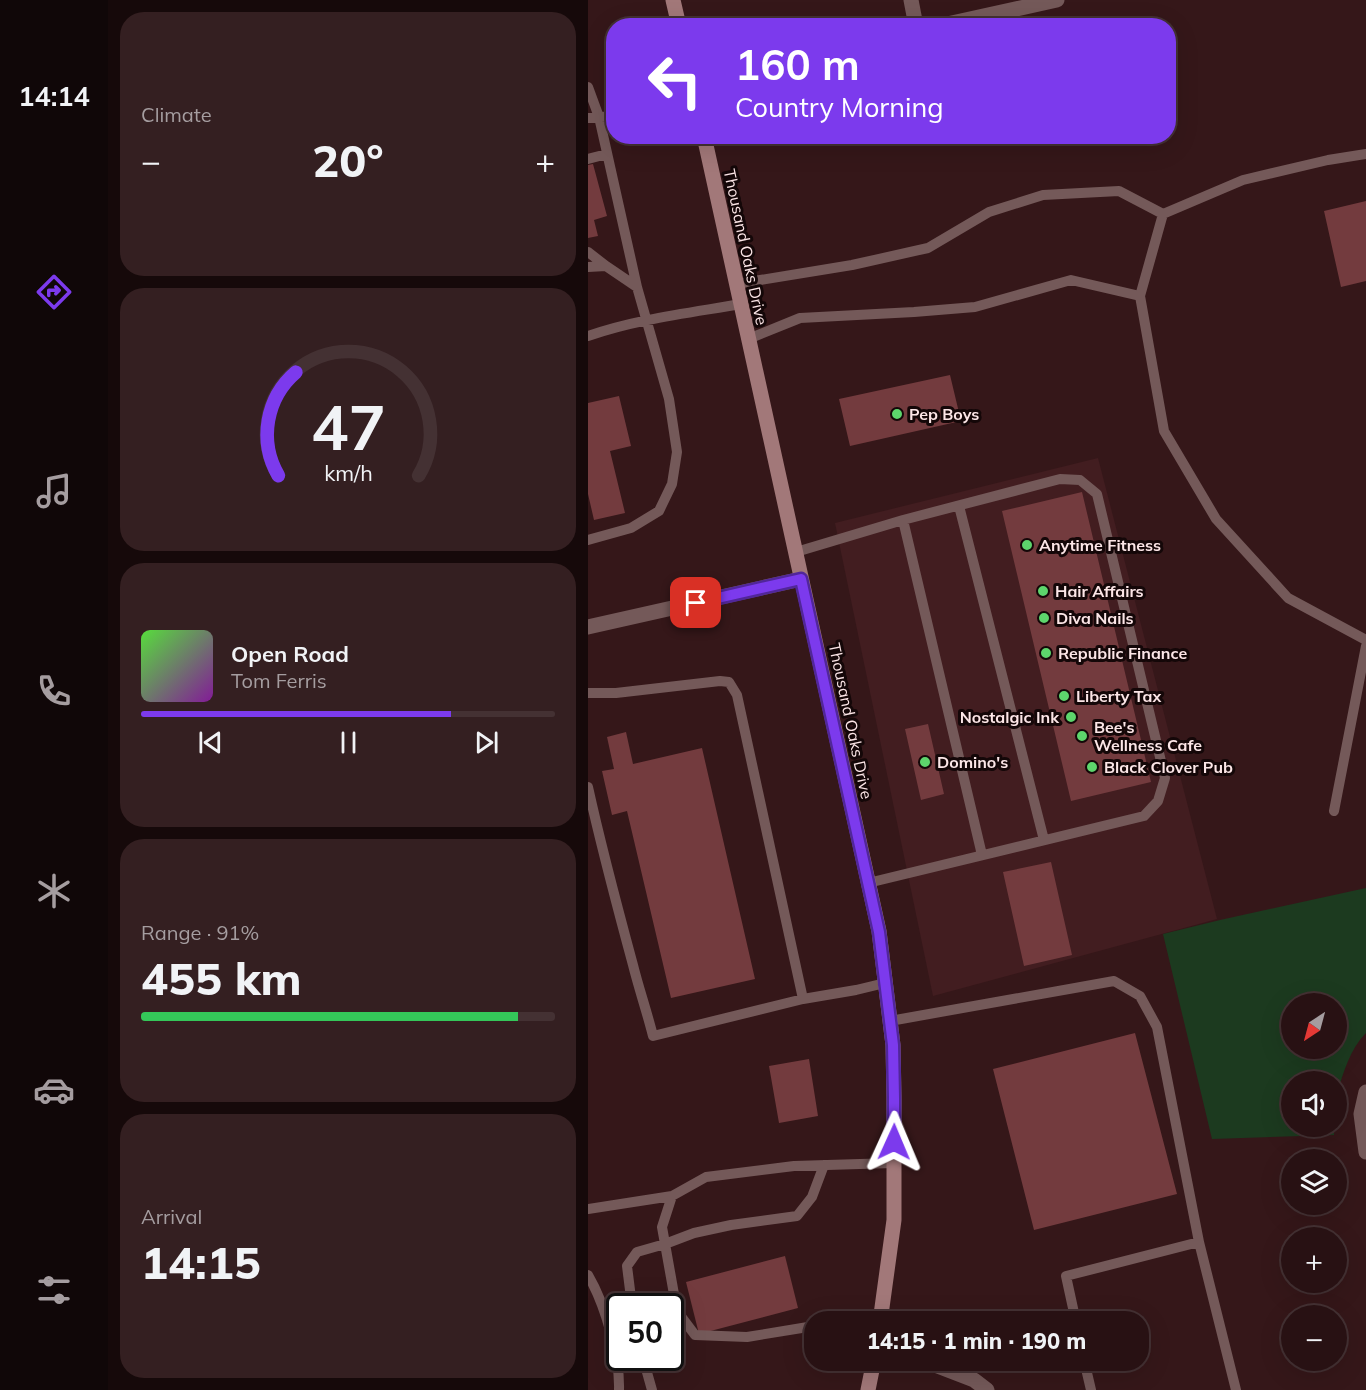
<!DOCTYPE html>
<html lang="en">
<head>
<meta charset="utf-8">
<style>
  :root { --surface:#281113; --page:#341f21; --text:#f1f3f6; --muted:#a59da0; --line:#443133; --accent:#7c3aed }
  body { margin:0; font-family:Mulish,sans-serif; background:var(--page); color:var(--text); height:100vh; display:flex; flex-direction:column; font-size:22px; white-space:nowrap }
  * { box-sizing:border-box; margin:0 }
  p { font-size:20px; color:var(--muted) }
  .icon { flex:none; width:33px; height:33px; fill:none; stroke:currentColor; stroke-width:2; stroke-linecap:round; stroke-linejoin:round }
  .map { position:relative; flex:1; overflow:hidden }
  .details { display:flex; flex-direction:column; gap:12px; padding:12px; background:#16090a; width:480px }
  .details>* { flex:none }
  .banner { position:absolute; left:18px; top:18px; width:570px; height:126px; border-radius:24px; box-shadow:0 6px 24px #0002,0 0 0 2px var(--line); background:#7c3aed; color:#fff; overflow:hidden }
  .needle { width:39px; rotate:216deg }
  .tools { position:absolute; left:693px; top:993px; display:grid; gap:12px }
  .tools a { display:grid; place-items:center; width:66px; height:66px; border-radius:50%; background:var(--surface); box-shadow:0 6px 24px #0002,0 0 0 2px var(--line); font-size:30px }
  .speed { position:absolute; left:18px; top:1293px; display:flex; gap:12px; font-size:30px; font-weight:700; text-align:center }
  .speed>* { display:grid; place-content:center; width:78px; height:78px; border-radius:50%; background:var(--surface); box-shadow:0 6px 24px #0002,0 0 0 2px var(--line); line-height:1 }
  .speed .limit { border:3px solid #111; border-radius:9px; background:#fff; color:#111 }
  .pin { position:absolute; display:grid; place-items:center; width:51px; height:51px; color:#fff; margin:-26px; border-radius:12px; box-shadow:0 3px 9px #0006 }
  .me { position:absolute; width:66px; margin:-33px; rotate:1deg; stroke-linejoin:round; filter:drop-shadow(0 0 4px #0008) }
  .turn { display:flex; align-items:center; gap:21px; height:126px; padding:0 30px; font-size:27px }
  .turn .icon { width:78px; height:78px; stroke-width:2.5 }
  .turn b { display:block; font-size:42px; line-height:51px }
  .big { font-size:45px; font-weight:800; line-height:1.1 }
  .details .tile { flex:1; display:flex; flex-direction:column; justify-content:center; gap:9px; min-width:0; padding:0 21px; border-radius:24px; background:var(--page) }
  .details .dial { align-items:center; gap:0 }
  .dial svg { height:156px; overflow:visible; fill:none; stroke:var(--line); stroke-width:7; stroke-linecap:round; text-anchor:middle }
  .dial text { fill:var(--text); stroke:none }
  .song { display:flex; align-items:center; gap:18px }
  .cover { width:72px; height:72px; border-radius:9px; background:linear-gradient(135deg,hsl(110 70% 55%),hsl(290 70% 35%)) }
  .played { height:6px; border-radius:3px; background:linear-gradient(90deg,var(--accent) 75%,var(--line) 75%) }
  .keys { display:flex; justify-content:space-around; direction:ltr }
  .heat { display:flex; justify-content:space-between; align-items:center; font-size:33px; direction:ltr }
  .charge { height:9px; border-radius:4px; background:linear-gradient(90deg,#34c759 91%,var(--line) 0) }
  .trip { position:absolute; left:216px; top:1311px; width:345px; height:60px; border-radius:24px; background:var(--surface); box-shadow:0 6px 24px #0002,0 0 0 2px var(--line); font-weight:800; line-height:60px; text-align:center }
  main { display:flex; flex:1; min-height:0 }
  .tab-bar { display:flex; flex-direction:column; width:108px; justify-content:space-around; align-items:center; background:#100708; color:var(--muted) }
  .tab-bar .icon { width:42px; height:42px }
  .tab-bar .on { color:var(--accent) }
  .tab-bar b { font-size:27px; color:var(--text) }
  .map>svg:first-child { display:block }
</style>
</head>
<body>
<main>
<nav class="tab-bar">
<b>14:14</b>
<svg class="icon on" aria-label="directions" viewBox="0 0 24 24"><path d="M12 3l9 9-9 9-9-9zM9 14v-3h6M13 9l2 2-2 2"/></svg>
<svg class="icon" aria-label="music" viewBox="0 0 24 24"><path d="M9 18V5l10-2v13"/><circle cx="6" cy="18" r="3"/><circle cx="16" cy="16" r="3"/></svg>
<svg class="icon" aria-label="phone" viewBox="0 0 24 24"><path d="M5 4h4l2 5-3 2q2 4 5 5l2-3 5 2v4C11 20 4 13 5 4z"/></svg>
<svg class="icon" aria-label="climate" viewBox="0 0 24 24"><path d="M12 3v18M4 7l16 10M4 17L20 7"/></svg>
<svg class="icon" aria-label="car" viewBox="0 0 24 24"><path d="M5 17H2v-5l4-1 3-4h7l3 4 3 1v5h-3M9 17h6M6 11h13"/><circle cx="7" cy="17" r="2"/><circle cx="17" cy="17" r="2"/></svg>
<svg class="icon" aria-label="filters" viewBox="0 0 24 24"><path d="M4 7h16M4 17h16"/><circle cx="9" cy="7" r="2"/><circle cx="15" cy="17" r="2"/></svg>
</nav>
<section class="details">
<div class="tile"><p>Climate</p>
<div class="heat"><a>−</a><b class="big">20°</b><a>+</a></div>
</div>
<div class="tile dial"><svg viewBox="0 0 100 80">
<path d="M14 69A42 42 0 1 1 86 69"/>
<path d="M14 69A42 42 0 0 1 23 16" stroke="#7c3aed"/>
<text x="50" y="56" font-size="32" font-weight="700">47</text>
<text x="50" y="72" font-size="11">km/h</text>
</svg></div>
<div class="tile">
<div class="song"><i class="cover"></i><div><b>Open Road</b><p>Tom Ferris</p></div></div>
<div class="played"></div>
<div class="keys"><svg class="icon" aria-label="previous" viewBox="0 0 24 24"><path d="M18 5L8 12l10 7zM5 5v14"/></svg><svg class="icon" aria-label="pause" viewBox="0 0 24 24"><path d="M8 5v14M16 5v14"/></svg><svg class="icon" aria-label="next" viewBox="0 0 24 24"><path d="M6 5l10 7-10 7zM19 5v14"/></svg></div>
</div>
<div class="tile"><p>Range · 91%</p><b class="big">455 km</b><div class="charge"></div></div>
<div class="tile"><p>Arrival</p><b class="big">14:15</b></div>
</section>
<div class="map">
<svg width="778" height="1390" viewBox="0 0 778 1390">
  <rect width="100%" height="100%" fill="#351719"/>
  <path fill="#421d20" d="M510,458L629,919L345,996L247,523Z"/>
  <path fill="#1c3a1f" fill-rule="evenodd" d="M778,888V1033C762,1049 755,1073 749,1094L748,1082H704V1126L746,1127V1135L624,1139L575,934L632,920ZM704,1004H748V1048H704Z"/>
  <path fill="#733b3e" d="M5,164L19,216L6,220L10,236L0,238V165Z
    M778,201V281L753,287L736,211Z
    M362,375L373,421L262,446L251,399Z
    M31,396L43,446L22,451L37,513L6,520L0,494V403Z
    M494,492L563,782L483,801L414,511Z
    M340,724L356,794L333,800L317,729Z
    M38,732L45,764L114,748L167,979L83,998L39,811L24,815L14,771L26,769L19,737Z
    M463,862L484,955L436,966L415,872Z
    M547,1033L589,1194L446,1230L405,1069Z
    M221,1059L230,1116L191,1123L181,1066Z
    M197,1256L210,1308L111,1334L98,1282Z"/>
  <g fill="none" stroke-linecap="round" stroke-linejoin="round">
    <path stroke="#745959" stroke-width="10" d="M0,87L11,117L49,287
      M0,118L26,116
      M0,159L19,154
      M575,214L552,296L576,431L628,519L700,598L778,640
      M0,252L18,266
      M0,267L18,266L49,287L81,399L89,452L84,484L71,511L43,528L0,540
      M148,284L264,265L340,248L401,212L455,195L531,191L575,214L655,180L740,160L778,154
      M0,336C49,319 101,313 153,304
      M160,339L212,318L326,312L387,307L483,280L552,296
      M371,506L456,840
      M315,520L394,855
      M208,552L315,520L472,479L492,480L509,494L577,778L570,801L556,816L280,883
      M0,693H28L132,681L141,682L149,695L215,999L268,990L297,983
      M0,787C13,846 29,906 45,965C51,989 59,1012 65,1036L215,999
      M746,811L778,646
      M302,1021L526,981L552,996L569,1027L611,1242
      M0,1209L84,1196
      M0,1275C17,1304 32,1356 31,1390
      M44,1306L39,1266L49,1252L77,1244L106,1233L143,1225L209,1216L224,1197L236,1165
      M488,1322L478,1276L611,1242L648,1390
      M226,1326L159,1337L107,1335L89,1311L74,1227L84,1196L118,1177L206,1166L305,1163
      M55,1358L64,1390
      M496,1360L503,1390"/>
    <path stroke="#745959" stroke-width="15" d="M323,0L328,26
      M350,26L469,0
      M0,627L213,579
      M778,1092L773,1114L778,1152
      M334,1360L386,1380L399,1390"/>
    <path stroke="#a27879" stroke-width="15" d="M85,0L91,26
      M116,136L291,931L305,1045L306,1098V1220L292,1322
      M280,1390L286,1360"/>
  </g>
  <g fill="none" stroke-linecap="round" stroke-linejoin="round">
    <g stroke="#51269a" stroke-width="15">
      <path id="route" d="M108,603L213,579L291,932L305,1045L306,1098V1142"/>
    </g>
    <use href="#route" stroke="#7c3aed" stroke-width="10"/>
  </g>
  <g fill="#5dd56c" stroke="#140708" stroke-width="2">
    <circle cx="309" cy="414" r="6"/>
    <circle cx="439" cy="545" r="6"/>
    <circle cx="455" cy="591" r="6"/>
    <circle cx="456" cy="618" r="6"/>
    <circle cx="458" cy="653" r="6"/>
    <circle cx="476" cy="696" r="6"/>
    <circle cx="483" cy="717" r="6"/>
    <circle cx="494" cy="736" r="6"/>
    <circle cx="337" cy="762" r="6"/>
    <circle cx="504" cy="767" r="6"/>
  </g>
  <g text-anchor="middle" stroke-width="6" stroke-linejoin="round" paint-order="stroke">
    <g font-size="16" fill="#fce6e7" stroke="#140708">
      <text transform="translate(158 247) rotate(78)" y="6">Thousand Oaks Drive</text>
      <text transform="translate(263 721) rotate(78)" y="6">Thousand Oaks Drive</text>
    </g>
    <g font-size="16" font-weight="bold" fill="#fce6e7" stroke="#140708" text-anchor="start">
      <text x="321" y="420">Pep Boys</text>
      <text x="451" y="551">Anytime Fitness</text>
      <text x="467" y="597">Hair Affairs</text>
      <text x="468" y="624">Diva Nails</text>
      <text x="470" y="659">Republic Finance</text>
      <text x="488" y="702">Liberty Tax</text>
      <text x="471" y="723" text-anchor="end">Nostalgic Ink</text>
      <text x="506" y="733">Bee's<tspan x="506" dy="18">Wellness Cafe</tspan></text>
      <text x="349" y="768">Domino's</text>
      <text x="516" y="773">Black Clover Pub</text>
    </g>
  </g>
</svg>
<div class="tools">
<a><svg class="needle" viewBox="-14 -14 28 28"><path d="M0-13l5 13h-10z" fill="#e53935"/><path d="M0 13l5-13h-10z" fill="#a59da0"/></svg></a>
<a><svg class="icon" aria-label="sound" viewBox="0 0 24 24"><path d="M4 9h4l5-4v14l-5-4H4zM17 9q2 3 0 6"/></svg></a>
<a><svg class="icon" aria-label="layers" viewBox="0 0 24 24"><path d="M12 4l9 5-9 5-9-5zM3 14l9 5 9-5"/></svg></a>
<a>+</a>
<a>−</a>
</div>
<div class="speed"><div class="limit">50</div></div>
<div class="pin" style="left:108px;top:603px;background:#d93025"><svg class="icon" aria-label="arrive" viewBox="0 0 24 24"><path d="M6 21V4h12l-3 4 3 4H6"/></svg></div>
<svg class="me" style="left:306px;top:1142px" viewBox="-20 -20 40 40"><path d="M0-17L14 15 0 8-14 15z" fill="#7c3aed" stroke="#fff" stroke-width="4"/></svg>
<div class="trip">14:15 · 1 min · 190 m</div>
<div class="banner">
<div class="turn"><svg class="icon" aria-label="left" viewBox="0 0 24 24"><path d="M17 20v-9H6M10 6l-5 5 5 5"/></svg><div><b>160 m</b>Country Morning</div></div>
</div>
</div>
</main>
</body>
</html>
